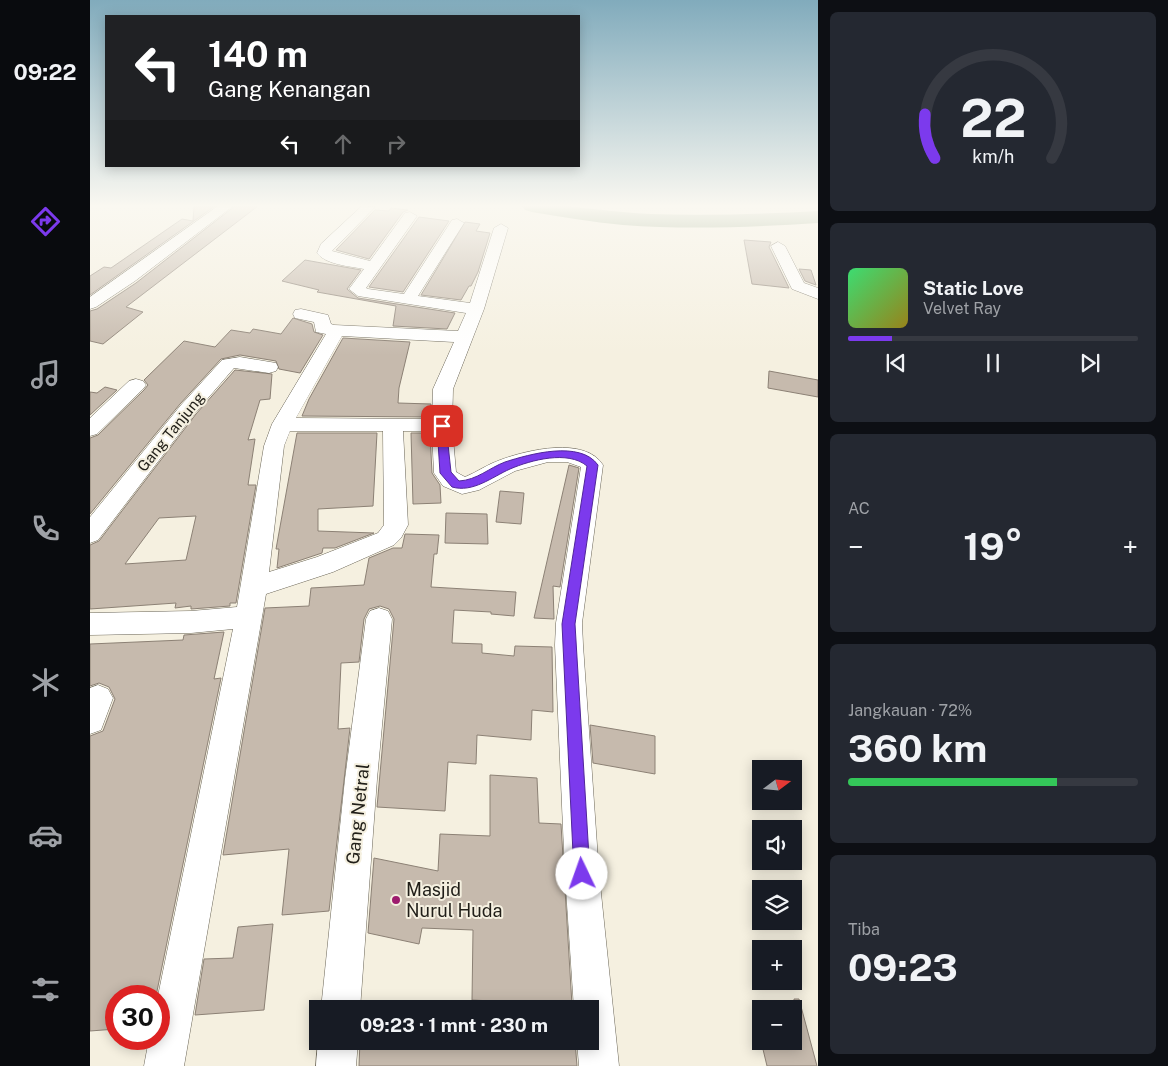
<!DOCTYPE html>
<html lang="id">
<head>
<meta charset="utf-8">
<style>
  :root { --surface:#171b24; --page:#242831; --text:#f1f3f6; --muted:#9ea1a6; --line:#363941; --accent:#7c3aed }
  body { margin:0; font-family:"Public Sans",sans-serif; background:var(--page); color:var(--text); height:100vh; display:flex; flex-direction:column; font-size:19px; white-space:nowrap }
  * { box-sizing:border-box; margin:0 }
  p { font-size:16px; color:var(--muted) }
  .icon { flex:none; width:28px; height:28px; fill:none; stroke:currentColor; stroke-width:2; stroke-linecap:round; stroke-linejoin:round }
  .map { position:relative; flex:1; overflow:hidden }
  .drawer { display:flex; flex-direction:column; gap:12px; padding:12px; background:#0d0f14; width:350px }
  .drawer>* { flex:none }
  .banner { position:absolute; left:15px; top:15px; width:475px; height:152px; border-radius:0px; box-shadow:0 2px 12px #0003; background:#202124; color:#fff; overflow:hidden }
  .needle { width:32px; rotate:74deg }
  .controls { position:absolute; left:662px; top:760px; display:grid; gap:10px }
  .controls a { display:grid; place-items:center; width:50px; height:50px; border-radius:0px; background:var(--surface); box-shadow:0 2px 12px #0003; font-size:25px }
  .speed { position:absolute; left:15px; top:985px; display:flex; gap:10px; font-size:25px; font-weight:700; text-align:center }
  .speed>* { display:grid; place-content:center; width:65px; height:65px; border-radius:50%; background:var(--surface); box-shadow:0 2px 12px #0003; line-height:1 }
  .speed .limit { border:8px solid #d22; background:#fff; color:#111 }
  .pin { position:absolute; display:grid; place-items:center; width:42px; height:42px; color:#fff; margin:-21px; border-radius:10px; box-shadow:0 2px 8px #0006 }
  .me { position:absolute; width:55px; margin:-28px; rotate:357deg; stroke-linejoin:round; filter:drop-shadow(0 0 4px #0008) }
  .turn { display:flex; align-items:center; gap:18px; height:105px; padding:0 20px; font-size:22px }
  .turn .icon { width:65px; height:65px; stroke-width:2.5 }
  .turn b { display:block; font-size:35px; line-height:42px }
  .lanes { display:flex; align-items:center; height:48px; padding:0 20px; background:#0003; justify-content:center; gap:25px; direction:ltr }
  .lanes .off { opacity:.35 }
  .big { font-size:38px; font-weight:700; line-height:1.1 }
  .drawer .widget { flex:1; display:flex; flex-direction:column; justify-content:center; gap:8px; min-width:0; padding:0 18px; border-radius:8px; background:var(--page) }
  .drawer .dial { align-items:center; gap:0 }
  .dial svg { height:130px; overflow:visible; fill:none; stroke:var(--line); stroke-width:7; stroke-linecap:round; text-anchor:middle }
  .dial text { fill:var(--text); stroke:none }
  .song { display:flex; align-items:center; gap:15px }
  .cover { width:60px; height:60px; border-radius:8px; background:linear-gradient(135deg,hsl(140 70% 55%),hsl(50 70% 35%)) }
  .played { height:5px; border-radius:2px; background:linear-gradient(90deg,var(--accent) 15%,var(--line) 15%) }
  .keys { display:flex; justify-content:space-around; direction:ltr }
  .heat { display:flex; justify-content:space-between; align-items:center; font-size:28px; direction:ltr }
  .charge { height:8px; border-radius:4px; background:linear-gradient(90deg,#34c759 72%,var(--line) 0) }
  .trip { position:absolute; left:219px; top:1000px; width:290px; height:50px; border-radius:0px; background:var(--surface); box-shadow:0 2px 12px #0003; font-weight:700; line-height:50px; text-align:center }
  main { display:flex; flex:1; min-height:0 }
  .menu { display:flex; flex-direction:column; width:90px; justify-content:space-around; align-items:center; background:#090b0e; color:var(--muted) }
  .menu .icon { width:35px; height:35px }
  .menu .selected { color:var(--accent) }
  .menu b { font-size:22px; color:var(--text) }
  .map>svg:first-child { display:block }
</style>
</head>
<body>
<main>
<nav class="menu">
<b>09:22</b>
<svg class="icon selected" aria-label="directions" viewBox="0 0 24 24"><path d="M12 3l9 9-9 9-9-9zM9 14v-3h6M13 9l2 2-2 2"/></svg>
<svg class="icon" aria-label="music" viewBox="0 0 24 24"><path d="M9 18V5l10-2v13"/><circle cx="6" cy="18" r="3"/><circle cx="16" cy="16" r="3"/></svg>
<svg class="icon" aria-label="phone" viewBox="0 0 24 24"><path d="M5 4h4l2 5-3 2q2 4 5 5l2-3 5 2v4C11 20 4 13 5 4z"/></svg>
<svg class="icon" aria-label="climate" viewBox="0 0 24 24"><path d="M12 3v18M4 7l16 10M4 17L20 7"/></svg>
<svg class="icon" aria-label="car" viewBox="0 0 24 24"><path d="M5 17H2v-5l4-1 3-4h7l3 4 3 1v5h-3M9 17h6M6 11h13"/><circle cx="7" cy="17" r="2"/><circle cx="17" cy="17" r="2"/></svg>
<svg class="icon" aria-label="filters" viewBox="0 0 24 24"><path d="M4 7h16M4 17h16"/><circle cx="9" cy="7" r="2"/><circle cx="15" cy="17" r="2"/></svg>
</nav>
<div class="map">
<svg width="728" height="1066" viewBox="0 0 728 1066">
  <rect width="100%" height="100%" fill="#f5f0e0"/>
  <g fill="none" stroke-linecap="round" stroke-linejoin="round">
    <path fill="#869e7a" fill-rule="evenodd" d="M432,206C475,203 518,212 561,214C616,216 672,214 728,211V223C663,227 598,230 533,225C502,222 472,217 442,212L435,210Z"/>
  </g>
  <path fill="#c6baad" stroke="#8c8175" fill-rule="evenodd" d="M104,206H125L0,295V276L14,267L21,268L92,219L103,221Z
    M145,206H168L36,307L53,312L13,344L0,341V311L7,309L46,283Z
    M301,208L318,210L313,212L279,259L246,250L285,210L299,211Z
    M329,217L359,221L313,292L279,287Z
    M375,222L390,224L386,231L400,233L388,272L381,286H379L371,300L331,295Z
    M654,240L681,242L679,247L699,288L662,284Z
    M215,260L271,270L257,289L268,298L365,313L357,329L303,326L306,306L227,292L229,290L192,281Z
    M709,269L721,270L726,285L715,281Z
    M203,318L222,324L224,332L233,335L210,373L189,369L186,361L150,355L131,359L90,404L0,514V438L8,435L54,390L58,385L54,380L94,341L125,347L141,330L160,333L163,329L191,334Z
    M253,338L320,342L309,388L308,403L341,404L340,417L212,416L219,399Z
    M145,370L182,374L180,399L170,400L158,440L165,439L158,485H166L146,603H140V606L101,609V606L85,608L86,603L0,609V545L9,541L106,414ZM106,516L96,560L35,564L69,518Z
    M679,371L728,380V397L678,388Z
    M15,387L27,390L0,415V392L7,393Z
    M207,433H287L283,506L228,509V531L284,533L245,548H233L232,553L187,568L189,549H186Z
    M321,433H340L342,473L350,485L351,503L323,504Z
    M479,465L489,468L470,587L463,586L464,619L444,618Z
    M410,491L434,493L431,524L406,522Z
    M356,513L397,514L398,544L355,543Z
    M315,534L349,535L347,554H344L341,587L426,592L424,616L401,614V612L364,610L362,643L392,644V653L424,656L425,646L462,647L463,712L442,710L441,740L387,735L386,764L358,762L355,811L287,807L304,619L299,609L290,606L279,609L274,619L269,662L251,663L248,729L260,728L239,911L192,915L199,849L133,855L175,608L219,606L221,588L274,585L279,558L303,548H312Z
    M134,632L124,679L131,678L66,996H26V1029L0,1031V736L13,731L25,699L19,687L9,683L0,686V644L93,640L94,635Z
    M500,725L565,736V774L503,763Z
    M400,775L447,778L449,823L471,824L482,1005L382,1000L383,930L332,928L329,944L278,933L284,858L348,871L350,834L400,836Z
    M183,924L174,1010L105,1015L114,959L143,958L148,927Z
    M704,999H709L727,1066H677L671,1041H704Z
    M270,1041H485L487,1066H269Z"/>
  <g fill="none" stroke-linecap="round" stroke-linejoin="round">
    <g stroke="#6b6658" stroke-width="1">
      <path id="street" d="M128,206H143L45,281L6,307L0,309V297Z
        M272,206L285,207L242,251L280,261L315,213L320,212L327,216L276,288L278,289L314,294L362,220L367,219L374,223L328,296L380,303L404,228L411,224L418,228L394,309L363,389L362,426L366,472L375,477C387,472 398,464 410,460C437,450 495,436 513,465L492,623L493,645L509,874L529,1066H489L487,1041H500V1009H484L475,874L465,645L466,623L491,467L477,462H458L425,471L389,490L372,494L353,486L344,473L342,431H313L318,525L311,538L304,545L243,572L176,594L94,1066H54L59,1039H69L68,996L143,629L101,633L0,635V613L101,611L147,607L174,446L182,424L236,334L226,332L224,322L205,318L203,314L205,310L211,309L238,315L241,324L244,325L368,331L376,313L268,296L259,289L274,269C260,266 236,265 227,253L231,244ZM252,336L364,342L343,389L342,419L206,418ZM200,431H293L294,525L288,533L227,557L179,572L194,446Z
        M688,242L695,246L714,283L728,288V299L702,289L681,246Z
        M150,357L186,363L188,367L186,371L179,373L144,368L105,413L8,540L0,543V517L91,405L132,360Z
        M46,379L53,381L56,385L53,389L7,434L0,436V418L39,381Z
        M289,608L298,611L302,619L287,779L270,1009H231L255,779L276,619L280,611Z
        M8,685L18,689L23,698L11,730L0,734V688Z
        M228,1041H268L266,1066H226Z"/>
    </g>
    <use href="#street" fill="#fff" fill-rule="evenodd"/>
  </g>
  <linearGradient id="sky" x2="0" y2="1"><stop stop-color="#81abbc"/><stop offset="0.58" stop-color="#faf8f1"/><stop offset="1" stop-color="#faf8f1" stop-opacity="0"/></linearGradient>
  <rect width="728" height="355" fill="url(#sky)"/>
  <path fill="#7c3aed" stroke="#51269a" d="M352,423L356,426L361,472L369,481C387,480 399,468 415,462C440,454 490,440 508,465L485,624L500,874L498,880L492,882L486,880L484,874L472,624L497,466C478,450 441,460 420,469C402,477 383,493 362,487L350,473L347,426Z"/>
  <circle fill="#9d1b6e" stroke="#f5f0e0" stroke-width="2" cx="306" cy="900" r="5"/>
  <g text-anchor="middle" stroke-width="4" stroke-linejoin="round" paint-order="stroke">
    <g font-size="15" fill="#201e18" stroke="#f5f0e0">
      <text transform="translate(81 432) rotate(-51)" y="5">Gang Tanjung</text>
    </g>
    <g font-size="18" fill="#201e18" stroke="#f5f0e0">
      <text transform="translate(268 814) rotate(-84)" y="6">Gang Netral</text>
    </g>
    <g font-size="18" fill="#201e18" stroke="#f5f0e0" text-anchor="start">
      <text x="316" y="896">Masjid<tspan x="316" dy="21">Nurul Huda</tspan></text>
    </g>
  </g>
</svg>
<div class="controls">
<a><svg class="needle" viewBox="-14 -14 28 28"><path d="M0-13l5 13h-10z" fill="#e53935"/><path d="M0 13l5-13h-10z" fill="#9ea1a6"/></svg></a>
<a><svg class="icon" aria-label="sound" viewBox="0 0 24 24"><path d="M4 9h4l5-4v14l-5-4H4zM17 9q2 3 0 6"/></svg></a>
<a><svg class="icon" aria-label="layers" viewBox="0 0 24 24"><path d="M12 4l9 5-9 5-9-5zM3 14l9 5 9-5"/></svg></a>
<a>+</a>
<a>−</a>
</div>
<div class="speed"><div class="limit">30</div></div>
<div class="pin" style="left:352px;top:426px;background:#d93025"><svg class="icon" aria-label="arrive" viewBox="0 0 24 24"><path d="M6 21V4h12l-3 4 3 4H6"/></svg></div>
<svg class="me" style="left:492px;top:874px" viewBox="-20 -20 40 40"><circle r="19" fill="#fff"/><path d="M0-13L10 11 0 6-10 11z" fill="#7c3aed"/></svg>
<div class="trip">09:23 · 1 mnt · 230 m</div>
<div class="banner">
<div class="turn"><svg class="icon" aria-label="left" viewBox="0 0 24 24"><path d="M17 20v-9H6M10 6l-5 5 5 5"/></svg><div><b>140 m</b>Gang Kenangan</div></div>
<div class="lanes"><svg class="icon" aria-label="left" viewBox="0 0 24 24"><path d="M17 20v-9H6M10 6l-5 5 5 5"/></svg><svg class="icon off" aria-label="ahead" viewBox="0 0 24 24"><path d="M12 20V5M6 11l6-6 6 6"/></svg><svg class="icon off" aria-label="right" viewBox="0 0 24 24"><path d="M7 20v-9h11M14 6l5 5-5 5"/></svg></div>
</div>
</div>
<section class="drawer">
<div class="widget dial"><svg viewBox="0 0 100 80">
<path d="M14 69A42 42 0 1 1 86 69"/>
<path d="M14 69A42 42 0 0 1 8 42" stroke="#7c3aed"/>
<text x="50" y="56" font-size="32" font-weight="700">22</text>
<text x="50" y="72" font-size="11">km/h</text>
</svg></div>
<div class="widget">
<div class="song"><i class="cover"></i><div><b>Static Love</b><p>Velvet Ray</p></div></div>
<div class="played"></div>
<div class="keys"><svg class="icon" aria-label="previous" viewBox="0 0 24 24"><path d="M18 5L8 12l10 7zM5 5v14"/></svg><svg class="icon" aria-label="pause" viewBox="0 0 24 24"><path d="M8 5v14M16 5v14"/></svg><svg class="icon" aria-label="next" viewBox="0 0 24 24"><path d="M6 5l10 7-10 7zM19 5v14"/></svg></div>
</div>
<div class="widget"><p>AC</p>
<div class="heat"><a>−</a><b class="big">19°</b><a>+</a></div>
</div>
<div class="widget"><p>Jangkauan · 72%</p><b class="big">360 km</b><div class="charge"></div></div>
<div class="widget"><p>Tiba</p><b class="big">09:23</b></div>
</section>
</main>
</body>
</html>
